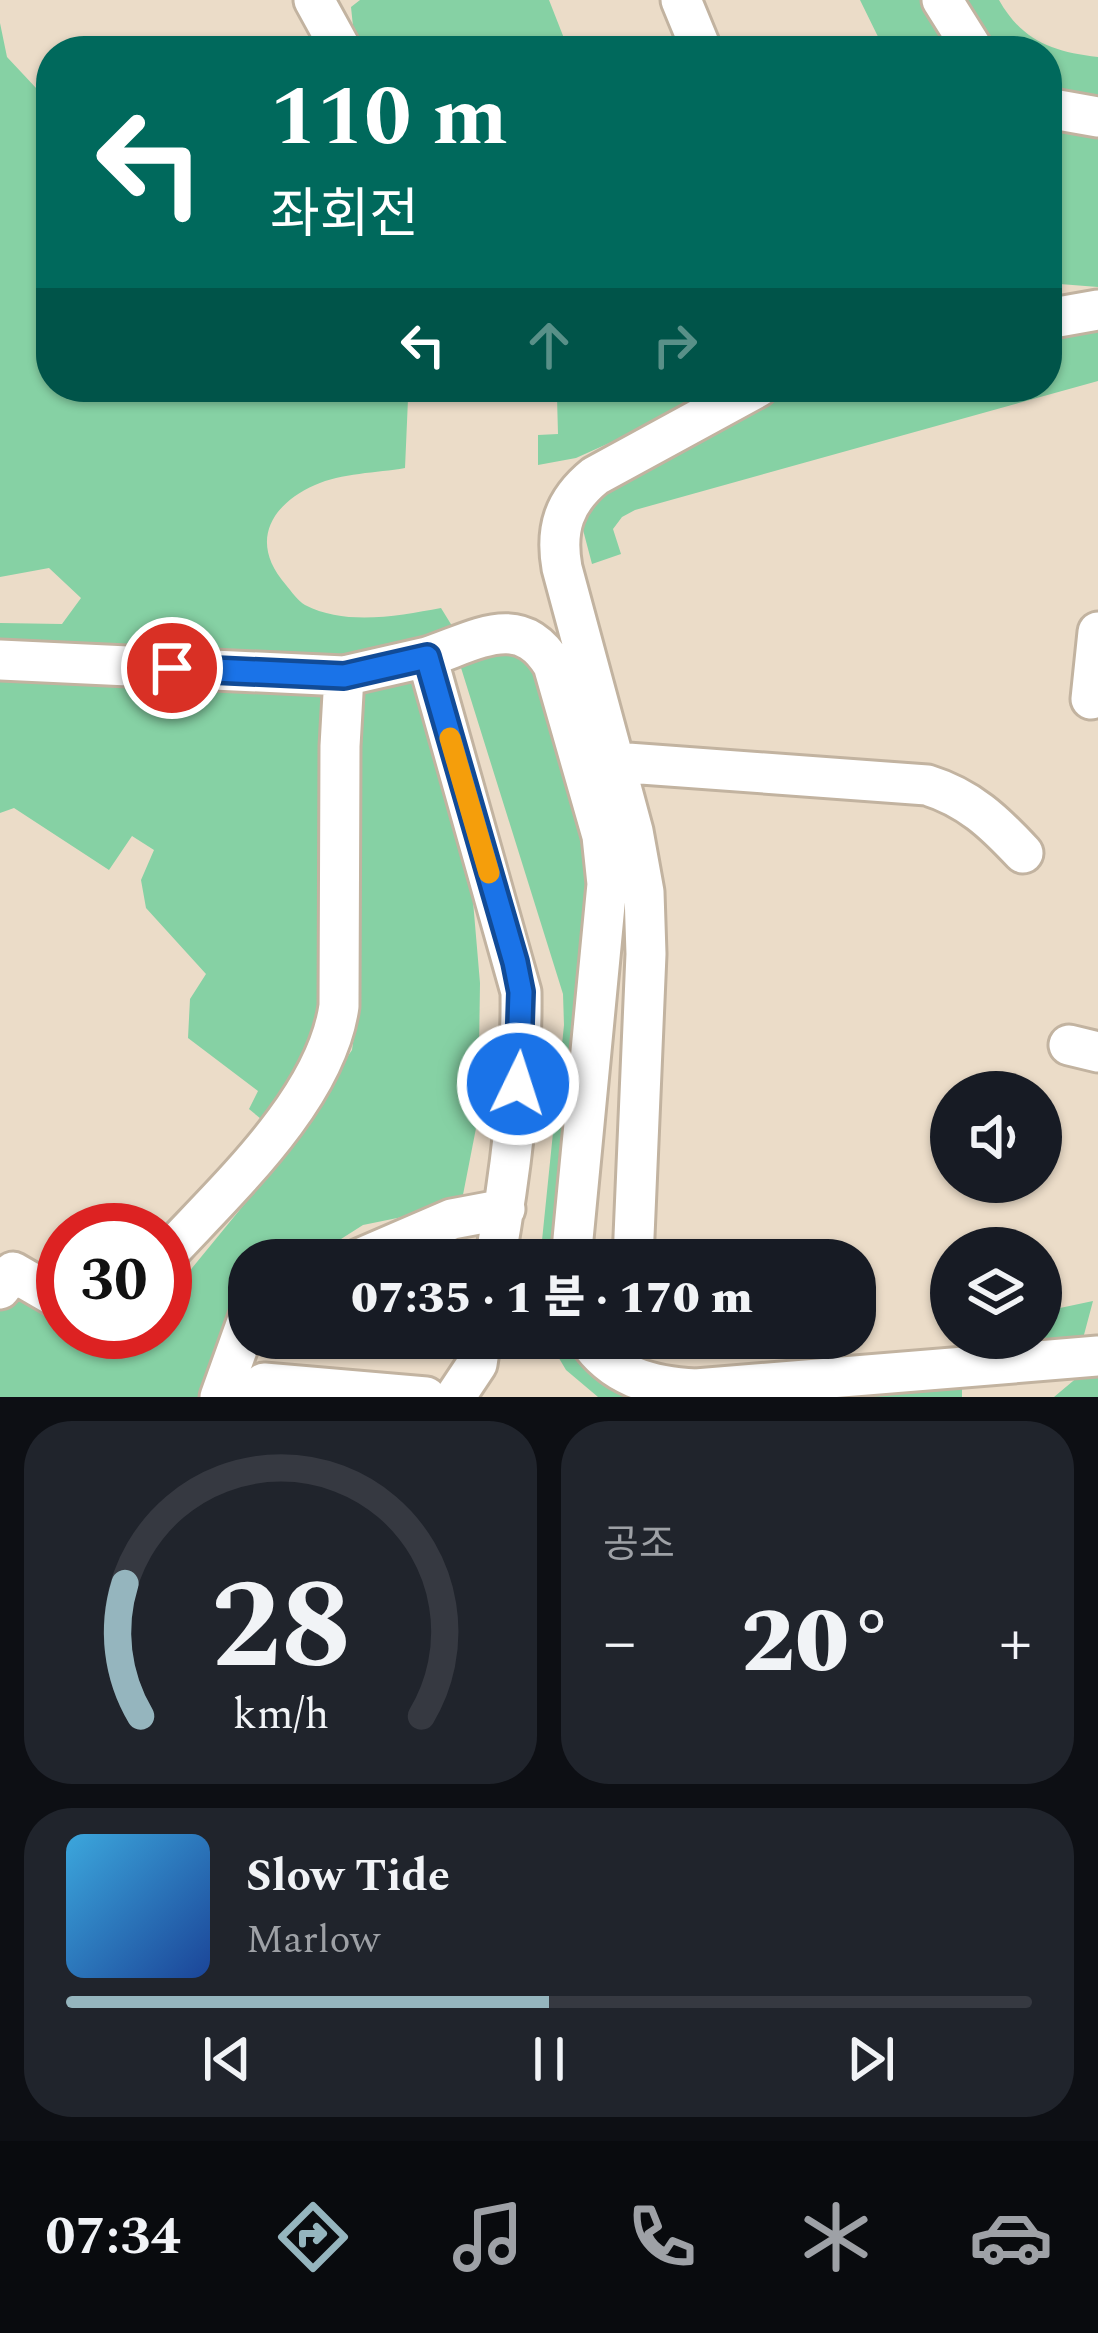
<!DOCTYPE html>
<html lang="ko">
<head>
<meta charset="utf-8">
<style>
  :root { --surface:#171b24; --page:#20242c; --text:#f1f3f6; --muted:#9ea1a6; --line:#363941; --accent:#95b5be }
  body { margin:0; font-family:Spectral,"Noto Sans KR",serif; background:var(--page); color:var(--text); height:100vh; display:flex; flex-direction:column; font-size:45px; white-space:nowrap }
  * { box-sizing:border-box; margin:0 }
  p { font-size:39px; color:var(--muted) }
  .icon { flex:none; width:66px; height:66px; fill:none; stroke:currentColor; stroke-width:2; stroke-linecap:round; stroke-linejoin:round }
  .map { position:relative; height:1397px; overflow:hidden }
  .panel { display:flex; flex-direction:column; gap:24px; padding:24px; background:#0d0f14; flex:1 }
  .panel>* { flex:none }
  .top-card { position:absolute; left:36px; top:36px; width:1026px; height:366px; border-radius:48px; box-shadow:0 3px 9px #0004; background:#00695c; color:#fff; overflow:hidden }
  .buttons { position:absolute; left:930px; top:1071px; display:grid; gap:24px }
  .buttons a { display:grid; place-items:center; width:132px; height:132px; border-radius:50%; background:var(--surface); box-shadow:0 3px 9px #0004; font-size:60px }
  .speed { position:absolute; left:36px; top:1203px; display:flex; gap:24px; font-size:60px; font-weight:700; text-align:center }
  .speed>* { display:grid; place-content:center; width:156px; height:156px; border-radius:50%; background:var(--surface); box-shadow:0 3px 9px #0004; line-height:1 }
  .speed .limit { border:18px solid #d22; background:#fff; color:#111 }
  .pin { position:absolute; display:grid; place-items:center; width:102px; height:102px; color:#fff; margin:-51px; border:6px solid #fff; border-radius:50%; box-shadow:0 3px 12px #0007 }
  .me { position:absolute; width:132px; margin:-66px; rotate:4deg; stroke-linejoin:round; filter:drop-shadow(0 0 9px #0008) }
  .turn { display:flex; align-items:center; gap:42px; height:252px; padding:0 36px; font-size:54px }
  .turn .icon { width:156px; height:156px; stroke-width:2.5 }
  .turn b { display:block; font-size:84px; line-height:102px }
  .lanes { display:flex; align-items:center; height:114px; padding:0 36px; background:#0003; justify-content:center; gap:60px; direction:ltr }
  .lanes .off { opacity:.35 }
  .big { font-size:90px; font-weight:800; line-height:1.1 }
  .panel .card { flex:1; display:flex; flex-direction:column; justify-content:center; gap:18px; min-width:0; padding:0 42px; border-radius:48px; background:var(--page) }
  .panel .dial { align-items:center; gap:0 }
  .dial svg { height:312px; overflow:visible; fill:none; stroke:var(--line); stroke-width:7; stroke-linecap:round; text-anchor:middle }
  .dial text { fill:var(--text); stroke:none }
  .song { display:flex; align-items:center; gap:36px }
  .cover { width:144px; height:144px; border-radius:18px; background:linear-gradient(135deg,hsl(200 70% 55%),hsl(220 70% 35%)) }
  .played { height:12px; border-radius:6px; background:linear-gradient(90deg,var(--accent) 50%,var(--line) 50%) }
  .keys { display:flex; justify-content:space-around; direction:ltr }
  .heat { display:flex; justify-content:space-between; align-items:center; font-size:66px; direction:ltr }
  .panel .tiles { flex:1; display:grid; gap:24px; grid-template-columns:1fr 1fr }
  .card:last-child { grid-column:span 2 }
  .trip { position:absolute; left:228px; top:1239px; width:648px; height:120px; border-radius:48px; background:var(--surface); box-shadow:0 3px 9px #0004; font-weight:800; line-height:120px; text-align:center }
  .tabs { display:flex; height:192px; justify-content:space-around; align-items:center; background:#090b0e; color:var(--muted) }
  .tabs .icon { width:84px; height:84px }
  .tabs .active { color:var(--accent) }
  .tabs b { font-size:54px; color:var(--text) }
  .map>svg:first-child { display:block }
</style>
</head>
<body>
<div class="map">
<svg width="1098" height="1397" viewBox="0 0 1098 1397">
  <rect width="100%" height="100%" fill="#ebdcc8"/>
  <path fill="#86d1a4" d="M360,0H549L569,51H365L354,36L351,7Z
    M860,0H920L956,51H885Z
    M957,0H999C1022,41 1053,52 1098,57V103L1047,95V51H986Z
    M0,23L7,57L51,104V387H734L576,458L538,465V435L558,434L557,397L408,399L405,468C377,473 341,473 315,485C268,506 250,544 286,585C291,591 298,601 305,605C346,626 398,616 441,608L457,634L352,663L0,647V623L62,624L81,598L49,568L0,577Z
    M1047,120L1098,130V287L1047,283Z
    M1098,330V381L635,510L622,517L613,529L621,554L592,564L582,526L586,510L615,481L796,387H1047V335Z
    M493,645L534,660L593,838L565,1260H540L564,1025L563,994L457,655Z
    M0,676L292,687L329,698L325,997C313,1054 302,1078 261,1119L249,1109L258,1091L188,1038L190,999L206,974L146,908L141,880L154,850L132,836L109,870L14,808L0,813Z
    M393,680L422,681L473,901L480,983L478,1118L461,1205L363,1225L308,1260H249V1297L207,1397H0V1308C24,1288 41,1307 63,1322V1332H77L103,1348L140,1332H165V1301L265,1179L352,1050L361,985L353,772L359,690Z
    M1093,1301L1081,1346L975,1357L972,1343L981,1338H1041V1312Z
    M547,1338H576L612,1379H962V1397H598L566,1370Z
    M1098,1374V1397H1054L1079,1376Z"/>
  <g fill="none" stroke-linecap="round" stroke-linejoin="round">
    <g stroke="#c2b3a0" stroke-width="45">
      <path id="minor" d="M314,0L342,51
        M681,0L702,51
        M942,0L974,51
        M1047,108L1098,117
        M1047,319L1098,310
        M427,657C476,641 520,610 553,665L602,836L607,884L571,1260
        M0,660L344,676L427,657L521,992C522,1081 511,1172 495,1260
        M1091,699L1098,632
        M614,762L927,785C969,798 994,822 1023,853
        M1069,1045L1098,1052
        M165,1256C227,1189 326,1099 339,1006L340,746L344,676
        M357,1260L452,1219L505,1209
        M633,1260L646,954L644,892L633,831L562,568C555,529 564,501 595,476L758,387
        M0,1289L13,1272L63,1301
        M587,1338C613,1377 651,1387 696,1389L1098,1356
        M220,1397L249,1316
        M258,1397L264,1383L426,1397
        M455,1397L477,1364L481,1338"/>
    </g>
    <use href="#minor" stroke="#fff" stroke-width="39"/>
  </g>
  <g fill="none" stroke-linecap="round" stroke-linejoin="round">
    <g stroke="#114b97" stroke-width="30">
      <path id="route" d="M172,668L344,676L427,657L515,962L521,992L518,1084"/>
    </g>
    <use href="#route" stroke="#1a73e8" stroke-width="21"/>
    <path stroke="#f59e0b" stroke-width="21" d="M450,738L489,873"/>
  </g>
</svg>
<div class="buttons">
<a><svg class="icon" aria-label="sound" viewBox="0 0 24 24"><path d="M4 9h4l5-4v14l-5-4H4zM17 9q2 3 0 6"/></svg></a>
<a><svg class="icon" aria-label="layers" viewBox="0 0 24 24"><path d="M12 4l9 5-9 5-9-5zM3 14l9 5 9-5"/></svg></a>
</div>
<div class="speed"><div class="limit">30</div></div>
<div class="pin" style="left:172px;top:668px;background:#d93025"><svg class="icon" aria-label="arrive" viewBox="0 0 24 24"><path d="M6 21V4h12l-3 4 3 4H6"/></svg></div>
<svg class="me" style="left:518px;top:1084px" viewBox="-20 -20 40 40"><circle r="17" fill="#1a73e8" stroke="#fff" stroke-width="3"/><path d="M0-11L8 9 0 5-8 9z" fill="#fff"/></svg>
<div class="trip">07:35 · 1 분 · 170 m</div>
<div class="top-card">
<div class="turn"><svg class="icon" aria-label="left" viewBox="0 0 24 24"><path d="M17 20v-9H6M10 6l-5 5 5 5"/></svg><div><b>110 m</b>좌회전</div></div>
<div class="lanes"><svg class="icon" aria-label="left" viewBox="0 0 24 24"><path d="M17 20v-9H6M10 6l-5 5 5 5"/></svg><svg class="icon off" aria-label="ahead" viewBox="0 0 24 24"><path d="M12 20V5M6 11l6-6 6 6"/></svg><svg class="icon off" aria-label="right" viewBox="0 0 24 24"><path d="M7 20v-9h11M14 6l5 5-5 5"/></svg></div>
</div>
</div>
<section class="panel">
<div class="tiles">
<div class="card dial"><svg viewBox="0 0 100 80">
<path d="M14 69A42 42 0 1 1 86 69"/>
<path d="M14 69A42 42 0 0 1 10 35" stroke="#95b5be"/>
<text x="50" y="56" font-size="32" font-weight="700">28</text>
<text x="50" y="72" font-size="11">km/h</text>
</svg></div>
<div class="card"><p>공조</p>
<div class="heat"><a>−</a><b class="big">20°</b><a>+</a></div>
</div>
<div class="card">
<div class="song"><i class="cover"></i><div><b>Slow Tide</b><p>Marlow</p></div></div>
<div class="played"></div>
<div class="keys"><svg class="icon" aria-label="previous" viewBox="0 0 24 24"><path d="M18 5L8 12l10 7zM5 5v14"/></svg><svg class="icon" aria-label="pause" viewBox="0 0 24 24"><path d="M8 5v14M16 5v14"/></svg><svg class="icon" aria-label="next" viewBox="0 0 24 24"><path d="M6 5l10 7-10 7zM19 5v14"/></svg></div>
</div>
</div>
</section>
<nav class="tabs">
<b>07:34</b>
<svg class="icon active" aria-label="directions" viewBox="0 0 24 24"><path d="M12 3l9 9-9 9-9-9zM9 14v-3h6M13 9l2 2-2 2"/></svg>
<svg class="icon" aria-label="music" viewBox="0 0 24 24"><path d="M9 18V5l10-2v13"/><circle cx="6" cy="18" r="3"/><circle cx="16" cy="16" r="3"/></svg>
<svg class="icon" aria-label="phone" viewBox="0 0 24 24"><path d="M5 4h4l2 5-3 2q2 4 5 5l2-3 5 2v4C11 20 4 13 5 4z"/></svg>
<svg class="icon" aria-label="climate" viewBox="0 0 24 24"><path d="M12 3v18M4 7l16 10M4 17L20 7"/></svg>
<svg class="icon" aria-label="car" viewBox="0 0 24 24"><path d="M5 17H2v-5l4-1 3-4h7l3 4 3 1v5h-3M9 17h6M6 11h13"/><circle cx="7" cy="17" r="2"/><circle cx="17" cy="17" r="2"/></svg>
</nav>
</body>
</html>
